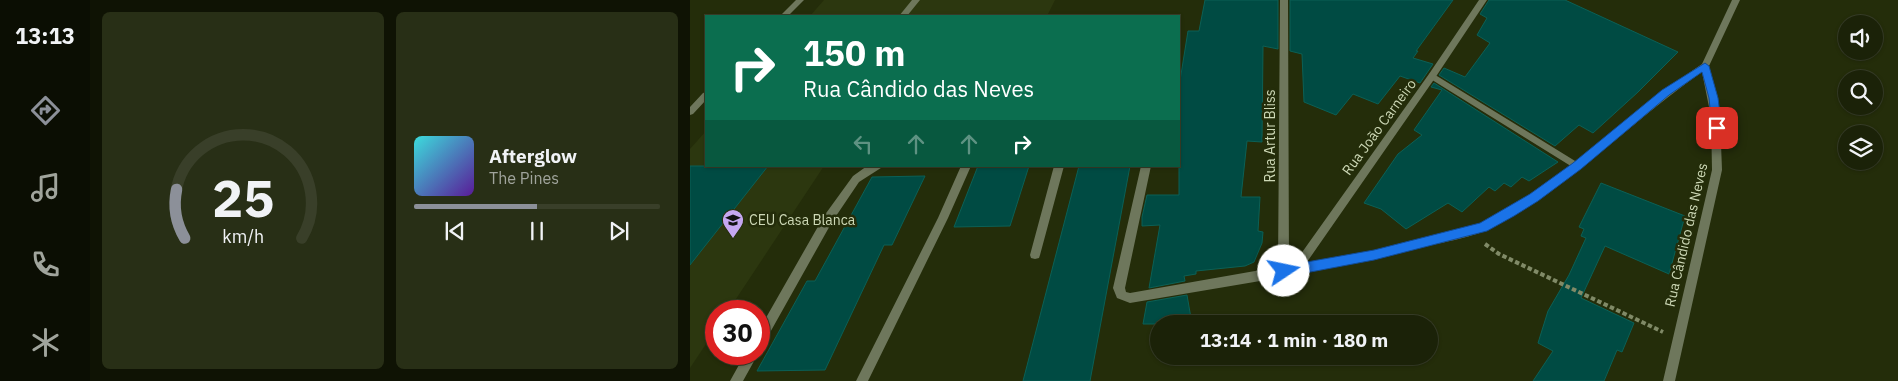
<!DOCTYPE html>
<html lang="pt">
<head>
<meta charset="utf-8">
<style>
  :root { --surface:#1b2208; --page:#282f16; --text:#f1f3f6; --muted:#a0a49c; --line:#393f29; --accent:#8c9099 }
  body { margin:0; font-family:"IBM Plex Sans",sans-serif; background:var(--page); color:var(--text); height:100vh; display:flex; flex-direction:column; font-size:19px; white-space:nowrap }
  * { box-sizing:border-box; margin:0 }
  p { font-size:16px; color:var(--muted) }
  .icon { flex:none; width:28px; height:28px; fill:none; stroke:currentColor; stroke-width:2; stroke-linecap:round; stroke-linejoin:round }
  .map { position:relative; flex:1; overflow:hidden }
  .panel { display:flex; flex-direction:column; gap:12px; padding:12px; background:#0f1304; width:600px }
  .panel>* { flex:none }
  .top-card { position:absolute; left:15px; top:15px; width:475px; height:152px; border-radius:0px; box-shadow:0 1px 4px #0004,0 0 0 1px var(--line); background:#0b6e4f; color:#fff; overflow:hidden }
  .fabs { position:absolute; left:1148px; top:15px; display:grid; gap:10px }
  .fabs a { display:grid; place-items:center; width:45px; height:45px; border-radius:50%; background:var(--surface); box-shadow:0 1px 4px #0004,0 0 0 1px var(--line); font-size:25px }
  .speed { position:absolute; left:15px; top:300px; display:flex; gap:10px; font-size:25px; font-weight:700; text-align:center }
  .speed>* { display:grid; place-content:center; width:65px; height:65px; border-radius:50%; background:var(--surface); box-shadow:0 1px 4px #0004,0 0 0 1px var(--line); line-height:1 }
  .speed .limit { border:8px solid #d22; background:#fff; color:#111 }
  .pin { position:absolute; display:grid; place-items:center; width:42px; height:42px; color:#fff; margin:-21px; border-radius:10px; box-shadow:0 2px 8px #0006 }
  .me { position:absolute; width:55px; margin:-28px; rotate:79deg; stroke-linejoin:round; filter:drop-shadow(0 0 4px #0008) }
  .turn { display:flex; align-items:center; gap:18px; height:105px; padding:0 15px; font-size:22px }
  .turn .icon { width:65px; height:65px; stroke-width:2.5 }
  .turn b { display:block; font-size:35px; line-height:42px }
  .lanes { display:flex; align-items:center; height:48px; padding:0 15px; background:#0003; justify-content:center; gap:25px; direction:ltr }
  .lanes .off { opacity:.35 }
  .panel .widget { flex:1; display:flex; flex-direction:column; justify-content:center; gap:8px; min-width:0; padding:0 18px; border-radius:8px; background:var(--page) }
  .panel .dial { align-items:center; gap:0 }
  .dial svg { height:130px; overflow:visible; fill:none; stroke:var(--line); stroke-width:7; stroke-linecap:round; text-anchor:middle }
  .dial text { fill:var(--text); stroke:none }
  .song { display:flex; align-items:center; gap:15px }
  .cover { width:60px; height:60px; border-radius:8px; background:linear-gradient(135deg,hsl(180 70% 55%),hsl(270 70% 35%)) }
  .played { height:5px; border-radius:2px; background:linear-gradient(90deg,var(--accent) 50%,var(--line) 50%) }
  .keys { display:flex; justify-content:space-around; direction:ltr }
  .panel .tiles { flex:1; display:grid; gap:12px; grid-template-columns:repeat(2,1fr) }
  .trip { position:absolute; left:460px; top:315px; width:288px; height:50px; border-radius:25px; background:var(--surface); box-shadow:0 1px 4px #0004,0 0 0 1px var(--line); font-weight:700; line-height:50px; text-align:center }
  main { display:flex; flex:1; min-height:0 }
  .tabs { display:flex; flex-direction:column; width:90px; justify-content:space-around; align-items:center; background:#0b0e03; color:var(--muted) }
  .tabs .icon { width:35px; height:35px }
  .tabs .on { color:var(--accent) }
  .tabs b { font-size:22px; color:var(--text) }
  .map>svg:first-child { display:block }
</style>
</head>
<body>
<main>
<nav class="tabs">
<b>13:13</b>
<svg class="icon on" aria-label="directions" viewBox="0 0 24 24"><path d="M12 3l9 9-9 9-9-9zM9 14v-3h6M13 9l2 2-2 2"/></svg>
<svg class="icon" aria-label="music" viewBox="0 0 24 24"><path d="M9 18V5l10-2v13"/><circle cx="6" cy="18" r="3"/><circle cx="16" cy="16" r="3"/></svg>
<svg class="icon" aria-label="phone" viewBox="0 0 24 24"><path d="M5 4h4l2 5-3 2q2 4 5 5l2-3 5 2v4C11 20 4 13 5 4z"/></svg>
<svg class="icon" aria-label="climate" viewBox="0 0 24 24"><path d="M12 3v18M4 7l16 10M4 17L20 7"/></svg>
</nav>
<section class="panel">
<div class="tiles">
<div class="widget dial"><svg viewBox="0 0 100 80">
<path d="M14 69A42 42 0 1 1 86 69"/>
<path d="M14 69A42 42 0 0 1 9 39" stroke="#8c9099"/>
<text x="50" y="56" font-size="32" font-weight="700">25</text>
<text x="50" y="72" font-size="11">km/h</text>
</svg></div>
<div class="widget">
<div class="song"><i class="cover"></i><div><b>Afterglow</b><p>The Pines</p></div></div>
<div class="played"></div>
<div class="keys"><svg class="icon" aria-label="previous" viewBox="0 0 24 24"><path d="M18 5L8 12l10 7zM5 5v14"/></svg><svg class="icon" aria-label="pause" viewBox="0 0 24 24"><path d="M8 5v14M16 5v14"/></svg><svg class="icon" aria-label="next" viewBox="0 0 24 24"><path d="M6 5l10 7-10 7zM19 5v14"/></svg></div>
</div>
</div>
</section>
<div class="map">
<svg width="1208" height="381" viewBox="0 0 1208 381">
  <rect width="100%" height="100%" fill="#242d0a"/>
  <path fill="#2c370f" d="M134,0H365L357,16H120Z
    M16,131V166H134L38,311H26V329L0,368V149Z"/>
  <path fill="#004b43" stroke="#0b6056" d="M515,0H588V49L573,46L572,142L557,141L551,197H570L568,231L573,232L572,243L564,262L555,266L506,271V274L494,276L495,281L459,288L470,225L452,226V217L457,195H489V87L498,31H509Z
    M600,0H763L726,51H728L723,58L743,64L730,83L710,76L688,104L663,94L646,115L614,102L612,54L600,51Z
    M799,0H875L988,52L948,92L903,133L889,125L865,146L749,75L754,68L775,77L800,43L787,35L797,18L790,14Z
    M744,83L868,162L839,181L832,177L821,187L814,183L805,191L799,187L772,212L758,203L716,229L691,209L674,203L708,154L732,135L724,130L752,90L741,87Z
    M0,166H78L0,265Z
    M288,166H339L320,226L264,227Z
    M389,166H440L400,381H333Z
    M235,176L202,245H194L135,370L67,371L117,281H125L182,177Z
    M911,183L995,216L979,274L915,246L891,298L944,323L932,352L927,350L914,381H843L863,351L848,343L858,311L879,275L896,238L891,236L894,229L889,227Z
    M497,295L502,324H453L457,302Z"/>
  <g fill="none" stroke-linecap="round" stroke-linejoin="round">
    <path stroke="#808a67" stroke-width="4" stroke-dasharray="4.5 2.5" stroke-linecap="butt" d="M795,244L809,254L973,332"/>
    <path fill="#6e775c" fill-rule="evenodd" d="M222,0H230L217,16H209Z
      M742,73L890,164L892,166L890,168H884L739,78V74Z"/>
    <path fill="#6e775c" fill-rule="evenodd" d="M106,0H114L98,16H90Z
      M590,0H598L599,265H603L739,74L789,0H797L745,78L617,262L684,251L778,227L790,224L816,210L840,194L884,164L973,91L1012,64L1042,0H1050L1019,66L1030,117L1032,170L985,381H973L1022,170L1021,117L1012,72C940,122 878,189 799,229C781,238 747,243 726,249C632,273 536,286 440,303L427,298L423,288L451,166H461L435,288L436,292L440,293L588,267Z
      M16,92V100L3,114L0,115V107L13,93Z
      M177,166H194L169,182L142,222L73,345L69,346V330L134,216L163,176Z
      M271,166H281L258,218L178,381H166L248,218Z
      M364,166H374L350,255L349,258L345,259L341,258L340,255Z
      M55,354H68L53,381H40Z"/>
  </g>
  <path fill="#1a73e8" stroke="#114b97" d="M1015,63L1019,66L1028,98L1032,128L1031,131L1027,132L1022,128L1019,98L1012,72L979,95L891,169L848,201L824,216L797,231L684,260L594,277L589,275L587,271L589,268L594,266L684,250L790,223L840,194L883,163L972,90Z"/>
  <defs>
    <g id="school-pin" transform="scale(1.125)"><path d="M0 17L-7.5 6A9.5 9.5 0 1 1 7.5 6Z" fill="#c5a7f1" stroke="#242d0a"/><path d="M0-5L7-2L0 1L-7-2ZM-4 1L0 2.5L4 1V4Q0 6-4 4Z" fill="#111"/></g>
  </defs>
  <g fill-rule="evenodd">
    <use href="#school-pin" x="43" y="220"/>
  </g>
  <g text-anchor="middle" stroke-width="5" stroke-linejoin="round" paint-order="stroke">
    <g font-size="14" fill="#cdd8b6" stroke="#242d0a">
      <text transform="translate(689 127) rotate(-54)" y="5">Rua João Carneiro</text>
      <text transform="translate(580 136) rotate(-90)" y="5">Rua Artur Bliss</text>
      <text transform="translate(996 235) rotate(-77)" y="5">Rua Cândido das Neves</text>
    </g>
    <g font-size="14" fill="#cdd8b6" stroke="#242d0a" text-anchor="start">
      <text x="59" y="225">CEU Casa Blanca</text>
    </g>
  </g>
</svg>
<div class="fabs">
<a><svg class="icon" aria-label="sound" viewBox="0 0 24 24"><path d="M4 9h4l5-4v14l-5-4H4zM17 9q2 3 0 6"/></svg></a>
<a><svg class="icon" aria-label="search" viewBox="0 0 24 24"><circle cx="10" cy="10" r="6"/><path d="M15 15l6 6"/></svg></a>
<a><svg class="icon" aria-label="layers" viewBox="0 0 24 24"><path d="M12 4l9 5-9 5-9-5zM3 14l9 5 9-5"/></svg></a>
</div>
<div class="speed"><div class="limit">30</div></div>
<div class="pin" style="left:1027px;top:128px;background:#d93025"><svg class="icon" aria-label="arrive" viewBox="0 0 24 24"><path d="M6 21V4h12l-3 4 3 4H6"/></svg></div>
<svg class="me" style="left:594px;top:271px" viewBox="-20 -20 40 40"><circle r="19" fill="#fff"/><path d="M0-13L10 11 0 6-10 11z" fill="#1a73e8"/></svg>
<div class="trip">13:14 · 1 min · 180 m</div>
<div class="top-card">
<div class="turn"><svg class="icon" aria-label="right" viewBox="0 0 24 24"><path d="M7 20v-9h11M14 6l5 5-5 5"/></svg><div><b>150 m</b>Rua Cândido das Neves</div></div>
<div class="lanes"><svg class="icon off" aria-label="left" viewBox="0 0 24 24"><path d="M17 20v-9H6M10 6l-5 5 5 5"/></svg><svg class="icon off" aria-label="ahead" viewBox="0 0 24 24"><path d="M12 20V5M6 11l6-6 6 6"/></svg><svg class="icon off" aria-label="ahead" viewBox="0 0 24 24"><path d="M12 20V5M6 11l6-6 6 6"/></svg><svg class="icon" aria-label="right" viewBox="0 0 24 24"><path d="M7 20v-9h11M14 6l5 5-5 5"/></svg></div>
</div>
</div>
</main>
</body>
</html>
